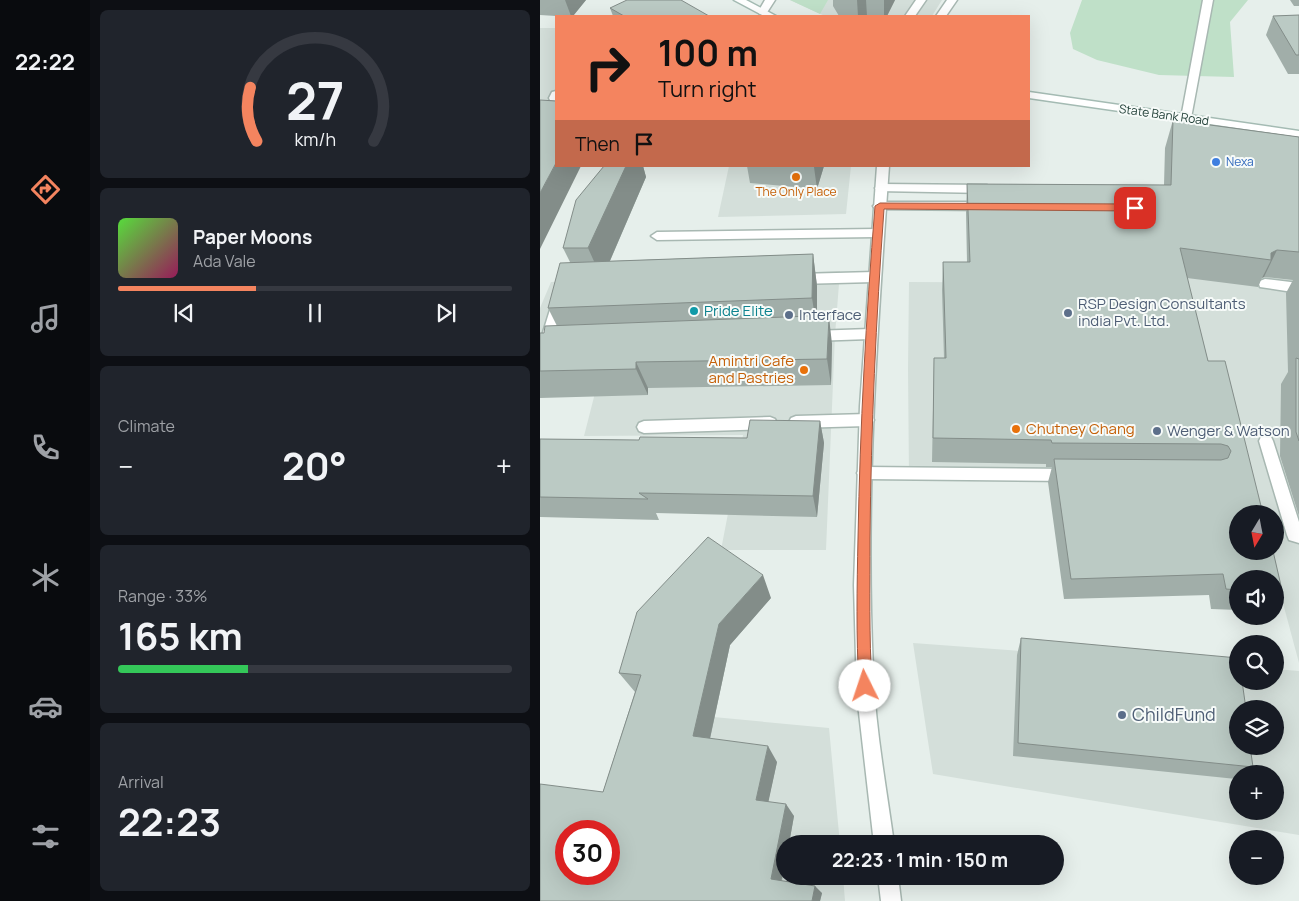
<!DOCTYPE html>
<html lang="en">
<head>
<meta charset="utf-8">
<style>
  :root { --surface:#171b24; --page:#20242c; --text:#f1f3f6; --muted:#9ea1a6; --line:#363941; --accent:#f4845f }
  body { margin:0; font-family:Manrope,sans-serif; background:var(--page); color:var(--text); height:100vh; display:flex; flex-direction:column; font-size:19px; white-space:nowrap }
  * { box-sizing:border-box; margin:0 }
  p { font-size:16px; color:var(--muted) }
  .icon { flex:none; width:28px; height:28px; fill:none; stroke:currentColor; stroke-width:2; stroke-linecap:round; stroke-linejoin:round }
  .map { position:relative; flex:1; overflow:hidden }
  .details { display:flex; flex-direction:column; gap:10px; padding:10px; background:#0d0f14; width:450px }
  .details>* { flex:none }
  .banner { position:absolute; left:15px; top:15px; width:475px; height:152px; border-radius:0px; box-shadow:0 5px 20px #0002; background:#f4845f; color:#111; overflow:hidden }
  .needle { width:32px; rotate:190deg }
  .fabs { position:absolute; left:689px; top:505px; display:grid; gap:10px }
  .fabs a { display:grid; place-items:center; width:55px; height:55px; border-radius:50%; background:var(--surface); box-shadow:0 5px 20px #0002; font-size:25px }
  .speed { position:absolute; left:15px; top:820px; display:flex; gap:10px; font-size:25px; font-weight:700; text-align:center }
  .speed>* { display:grid; place-content:center; width:65px; height:65px; border-radius:50%; background:var(--surface); box-shadow:0 5px 20px #0002; line-height:1 }
  .speed .limit { border:8px solid #d22; background:#fff; color:#111 }
  .pin { position:absolute; display:grid; place-items:center; width:42px; height:42px; color:#fff; margin:-21px; border-radius:10px; box-shadow:0 2px 8px #0006 }
  .me { position:absolute; width:55px; margin:-28px; rotate:356deg; stroke-linejoin:round; filter:drop-shadow(0 0 4px #0008) }
  .turn { display:flex; align-items:center; gap:18px; height:105px; padding:0 20px; font-size:22px }
  .turn .icon { width:65px; height:65px; stroke-width:2.5 }
  .turn b { display:block; font-size:35px; line-height:42px }
  .then { display:flex; align-items:center; height:48px; padding:0 20px; background:#0003; gap:10px; font-size:19px }
  .big { font-size:38px; font-weight:700; line-height:1.1 }
  .details .card { flex:1; display:flex; flex-direction:column; justify-content:center; gap:8px; min-width:0; padding:0 18px; border-radius:8px; background:var(--page) }
  .details .dial { align-items:center; gap:0 }
  .dial svg { height:130px; overflow:visible; fill:none; stroke:var(--line); stroke-width:7; stroke-linecap:round; text-anchor:middle }
  .dial text { fill:var(--text); stroke:none }
  .song { display:flex; align-items:center; gap:15px }
  .cover { width:60px; height:60px; border-radius:8px; background:linear-gradient(135deg,hsl(110 70% 55%),hsl(330 70% 35%)) }
  .played { height:5px; border-radius:2px; background:linear-gradient(90deg,var(--accent) 35%,var(--line) 35%) }
  .keys { display:flex; justify-content:space-around; direction:ltr }
  .heat { display:flex; justify-content:space-between; align-items:center; font-size:28px; direction:ltr }
  .charge { height:8px; border-radius:4px; background:linear-gradient(90deg,#34c759 33%,var(--line) 0) }
  .trip { position:absolute; left:236px; top:835px; width:288px; height:50px; border-radius:25px; background:var(--surface); box-shadow:0 5px 20px #0002; font-weight:700; line-height:50px; text-align:center }
  main { display:flex; flex:1; min-height:0 }
  .tab-bar { display:flex; flex-direction:column; width:90px; justify-content:space-around; align-items:center; background:#090b0e; color:var(--muted) }
  .tab-bar .icon { width:35px; height:35px }
  .tab-bar .selected { color:var(--accent) }
  .tab-bar b { font-size:22px; color:var(--text) }
  .map>svg:first-child { display:block }
</style>
</head>
<body>
<main>
<nav class="tab-bar">
<b>22:22</b>
<svg class="icon selected" aria-label="directions" viewBox="0 0 24 24"><path d="M12 3l9 9-9 9-9-9zM9 14v-3h6M13 9l2 2-2 2"/></svg>
<svg class="icon" aria-label="music" viewBox="0 0 24 24"><path d="M9 18V5l10-2v13"/><circle cx="6" cy="18" r="3"/><circle cx="16" cy="16" r="3"/></svg>
<svg class="icon" aria-label="phone" viewBox="0 0 24 24"><path d="M5 4h4l2 5-3 2q2 4 5 5l2-3 5 2v4C11 20 4 13 5 4z"/></svg>
<svg class="icon" aria-label="climate" viewBox="0 0 24 24"><path d="M12 3v18M4 7l16 10M4 17L20 7"/></svg>
<svg class="icon" aria-label="car" viewBox="0 0 24 24"><path d="M5 17H2v-5l4-1 3-4h7l3 4 3 1v5h-3M9 17h6M6 11h13"/><circle cx="7" cy="17" r="2"/><circle cx="17" cy="17" r="2"/></svg>
<svg class="icon" aria-label="filters" viewBox="0 0 24 24"><path d="M4 7h16M4 17h16"/><circle cx="9" cy="7" r="2"/><circle cx="15" cy="17" r="2"/></svg>
</nav>
<section class="details">
<div class="card dial"><svg viewBox="0 0 100 80">
<path d="M14 69A42 42 0 1 1 86 69"/>
<path d="M14 69A42 42 0 0 1 10 36" stroke="#f4845f"/>
<text x="50" y="56" font-size="32" font-weight="700">27</text>
<text x="50" y="72" font-size="11">km/h</text>
</svg></div>
<div class="card">
<div class="song"><i class="cover"></i><div><b>Paper Moons</b><p>Ada Vale</p></div></div>
<div class="played"></div>
<div class="keys"><svg class="icon" aria-label="previous" viewBox="0 0 24 24"><path d="M18 5L8 12l10 7zM5 5v14"/></svg><svg class="icon" aria-label="pause" viewBox="0 0 24 24"><path d="M8 5v14M16 5v14"/></svg><svg class="icon" aria-label="next" viewBox="0 0 24 24"><path d="M6 5l10 7-10 7zM19 5v14"/></svg></div>
</div>
<div class="card"><p>Climate</p>
<div class="heat"><a>−</a><b class="big">20°</b><a>+</a></div>
</div>
<div class="card"><p>Range · 33%</p><b class="big">165 km</b><div class="charge"></div></div>
<div class="card"><p>Arrival</p><b class="big">22:23</b></div>
</section>
<div class="map">
<svg width="759" height="901" viewBox="0 0 759 901">
  <rect width="100%" height="100%" fill="#e6efeb"/>
  <path fill="#d4dfda" fill-rule="evenodd" d="M250,0H402L392,16H285Z
    M0,28H16V125L0,124Z
    M759,158V663L729,551H735V514H719L711,485L369,478L368,369L369,282L642,283Z
    M189,166H311L306,214L178,217Z
    M300,271L295,335L286,550H181L203,435L44,436L65,354L0,355V308L11,282Z
    M373,643L697,667L698,681H735V669L759,671V835L393,774ZM698,709H735V746H698ZM698,774H735V811H698Z
    M99,710L289,728L300,844H245V876H303L305,901H33L69,874V831Z"/>
  <path fill="#bfe0c8" d="M250,0H288L280,14Z
    M542,0H708L690,22L694,77L619,75L557,60L533,49L530,33Z"/>
  <g fill="none" stroke-linecap="round" stroke-linejoin="round">
    <g stroke="#a8b8b2" stroke-width="3">
      <path id="service" d="M225,0H235L226,14H220L218,12Z
        M376,0H386L375,16H365Z
        M407,0H417L406,16H396Z
        M663,0H673L651,118L646,121L641,118Z
        M16,91V101L10,100L9,98L12,92Z
        M341,184L447,185L453,189L447,193L337,191L335,188Z
        M339,202H445L451,206L445,210L335,209L333,206Z
        M337,229L343,233L337,237L117,240L111,236L117,232Z
        M334,272L339,274L340,277L339,280L334,282L258,284L253,282L252,279L253,276L258,274Z
        M725,279L759,283V293L720,287L719,284L720,281Z
        M20,295L25,297L27,300L13,345L11,349L6,350L1,349L0,342L13,300L15,297Z
        M330,329L335,330L337,334L335,338L330,339L272,341L267,340L265,336L267,332L272,331Z
        M327,414L332,416L334,420L332,424L327,426L256,428L251,426L249,422L251,418L256,416Z
        M230,417L235,419L237,423L235,427L230,429L104,433L99,431L97,427L99,423L104,421Z
        M726,435L731,437L733,441L759,522V543L749,540L747,535L719,441L721,437Z
        M325,467L531,469L536,470L539,475L536,480L531,481L325,479L320,478L317,473L320,468Z"/>
    </g>
    <g stroke="#a8b8b2" stroke-width="3">
      <path id="minor" d="M337,166H349C337,333 325,501 333,668C335,727 346,785 354,844H334L317,695L314,585L320,406Z
        M338,876H358L361,901H341Z"/>
    </g>
    <g stroke="#a4bbb3" stroke-width="3">
      <path id="secondary" d="M194,0H206L236,16H224Z
        M489,92L759,131V137L489,98Z"/>
    </g>
    <use href="#service" fill="#fff" fill-rule="evenodd"/>
    <use href="#minor" fill="#fff" fill-rule="evenodd"/>
    <use href="#secondary" fill="#fff" fill-rule="evenodd"/>
  </g>
  <path fill="#a1aea9" d="M0,0H46L33,16H16L0,15Z
    M293,0H355L347,16H299L293,6Z
    M750,0H759V6H754Z
    M70,8L169,16H73Z
    M759,15V74H748L726,35L733,16Z
    M633,120L759,137V516L740,456L741,384L748,372L746,293L753,280L724,277L722,278L718,287L647,278L668,361L742,590L735,599V579H698V610L671,609L669,595L524,599L508,482L512,467H506V464L392,462L394,358H404L402,290L403,262H427L426,212L427,184L624,185L625,148Z
    M64,166H103L106,177L70,261L273,254L277,286V316L292,344L291,385L108,388V395L0,398V333H4L17,326L8,308L30,262L23,248Z
    M207,166H284L277,189L210,183Z
    M280,421L284,443L277,517L116,513L119,520L0,517V439L99,440L207,438Z
    M231,598L190,645L170,739L237,762L228,802L254,816L242,881L282,893L280,901H0L63,792L95,692L79,673Z
    M481,638L713,767L704,774H698V778L696,779L473,756L477,655Z"/>
  <path fill="#838d89" d="M25,0H46L33,16H31Z
    M317,0H326L327,16H318Z
    M344,0H355L347,16H344Z
    M16,163V166H41L0,249V193Z
    M86,166H103L106,177L62,279L48,248Z
    M274,166H284L277,189L274,167Z
    M737,250L724,277L722,278L731,260V253Z
    M273,254L277,286V329L272,298Z
    M289,317L292,344L291,385L287,359Z
    M96,362L108,388V395L96,369Z
    M280,421L284,443L277,517L273,496Z
    M223,575L231,598L190,645L167,752L153,736L179,624Z
    M228,746L237,762L226,813L216,800Z
    M246,804L254,816L249,844H245V863L240,887L231,879Z
    M275,886L282,893L280,901H272Z"/>
  <path fill="#bbcac4" stroke="#838d89" fill-rule="evenodd" d="M87,0H141L169,16H84L70,8Z
    M759,15V55H756L733,16Z
    M0,100L16,101V163L0,193Z
    M633,120L759,137V252L737,250L731,253V260L640,248L668,361H685L723,514H698V551H733L742,590H735V579H698V590L686,589L683,574L531,579L514,459L681,460L688,458L691,451L688,446L681,444L512,443L511,440L393,438L394,358H406L403,262H430L427,184L631,185Z
    M64,166H86L48,248H23L36,200Z
    M273,254L272,298L8,308L20,263Z
    M272,316L289,317L287,359L96,362V369L0,371V333H4L5,326Z
    M756,358L759,359V441L756,432Z
    M210,420L280,421L273,496L99,493L108,499L0,497V439L99,440L100,437L207,438Z
    M168,537L223,575L179,624L153,736L228,746L216,800L246,804L231,879L275,886L272,901H0V784L63,792L101,675L79,673L97,612ZM26,831H69V874H26Z
    M481,638L698,658V681H702L706,709H698V746H710L713,767L478,743Z"/>
  <path fill="#f4845f" stroke="#9f563e" d="M340,203L595,204L599,208L595,211L344,209C336,319 331,428 330,538C330,587 329,636 332,686L330,690L325,692L321,690L319,686C316,636 317,587 318,538C320,427 326,317 335,206Z"/>
  <circle fill="#3f7fe0" stroke="#f7fbf9" stroke-width="2" cx="676" cy="162" r="5"/>
  <g fill="#e8710a" stroke="#f7fbf9" stroke-width="2">
    <circle cx="256" cy="177" r="5"/>
    <circle cx="264" cy="370" r="5"/>
    <circle cx="476" cy="429" r="5"/>
  </g>
  <circle fill="#0f9aa8" stroke="#f7fbf9" stroke-width="2" cx="154" cy="311" r="5"/>
  <g fill="#5c6f8a" stroke="#f7fbf9" stroke-width="2">
    <circle cx="528" cy="313" r="5"/>
    <circle cx="249" cy="315" r="5"/>
    <circle cx="617" cy="431" r="5"/>
    <circle cx="582" cy="715" r="5"/>
  </g>
  <g text-anchor="middle" stroke-width="4" stroke-linejoin="round" paint-order="stroke">
    <g font-size="12" fill="#24423a" stroke="#f7fbf9">
      <text transform="translate(624 115) rotate(8)" y="4">State Bank Road</text>
    </g>
    <g font-size="12" fill="#366cbe" stroke="#f7fbf9" text-anchor="start">
      <text x="686" y="166">Nexa</text>
    </g>
    <g font-size="12" fill="#c56008" stroke="#f7fbf9">
      <text x="256" y="196">The Only Place</text>
    </g>
    <g font-size="15" fill="#4e5e75" stroke="#f7fbf9" text-anchor="start">
      <text x="538" y="309">RSP Design Consultants<tspan x="538" dy="17">india Pvt. Ltd.</tspan></text>
      <text x="259" y="320">Interface</text>
      <text x="627" y="436">Wenger &amp; Watson</text>
    </g>
    <g font-size="15" fill="#0d838f" stroke="#f7fbf9" text-anchor="start">
      <text x="164" y="316">Pride Elite</text>
    </g>
    <g font-size="15" fill="#c56008" stroke="#f7fbf9" text-anchor="end">
      <text x="254" y="366">Amintri Cafe<tspan x="254" dy="17">and Pastries</tspan></text>
      <text x="486" y="434" text-anchor="start">Chutney Chang</text>
    </g>
    <g font-size="18" fill="#4e5e75" stroke="#f7fbf9" text-anchor="start">
      <text x="592" y="721">ChildFund</text>
    </g>
  </g>
</svg>
<div class="fabs">
<a><svg class="needle" viewBox="-14 -14 28 28"><path d="M0-13l5 13h-10z" fill="#e53935"/><path d="M0 13l5-13h-10z" fill="#9ea1a6"/></svg></a>
<a><svg class="icon" aria-label="sound" viewBox="0 0 24 24"><path d="M4 9h4l5-4v14l-5-4H4zM17 9q2 3 0 6"/></svg></a>
<a><svg class="icon" aria-label="search" viewBox="0 0 24 24"><circle cx="10" cy="10" r="6"/><path d="M15 15l6 6"/></svg></a>
<a><svg class="icon" aria-label="layers" viewBox="0 0 24 24"><path d="M12 4l9 5-9 5-9-5zM3 14l9 5 9-5"/></svg></a>
<a>+</a>
<a>−</a>
</div>
<div class="speed"><div class="limit">30</div></div>
<div class="pin" style="left:595px;top:208px;background:#d93025"><svg class="icon" aria-label="arrive" viewBox="0 0 24 24"><path d="M6 21V4h12l-3 4 3 4H6"/></svg></div>
<svg class="me" style="left:325px;top:686px" viewBox="-20 -20 40 40"><circle r="19" fill="#fff"/><path d="M0-13L10 11 0 6-10 11z" fill="#f4845f"/></svg>
<div class="trip">22:23 · 1 min · 150 m</div>
<div class="banner">
<div class="turn"><svg class="icon" aria-label="right" viewBox="0 0 24 24"><path d="M7 20v-9h11M14 6l5 5-5 5"/></svg><div><b>100 m</b>Turn right</div></div>
<div class="then">Then<svg class="icon" aria-label="arrive" viewBox="0 0 24 24"><path d="M6 21V4h12l-3 4 3 4H6"/></svg></div>
</div>
</div>
</main>
</body>
</html>
